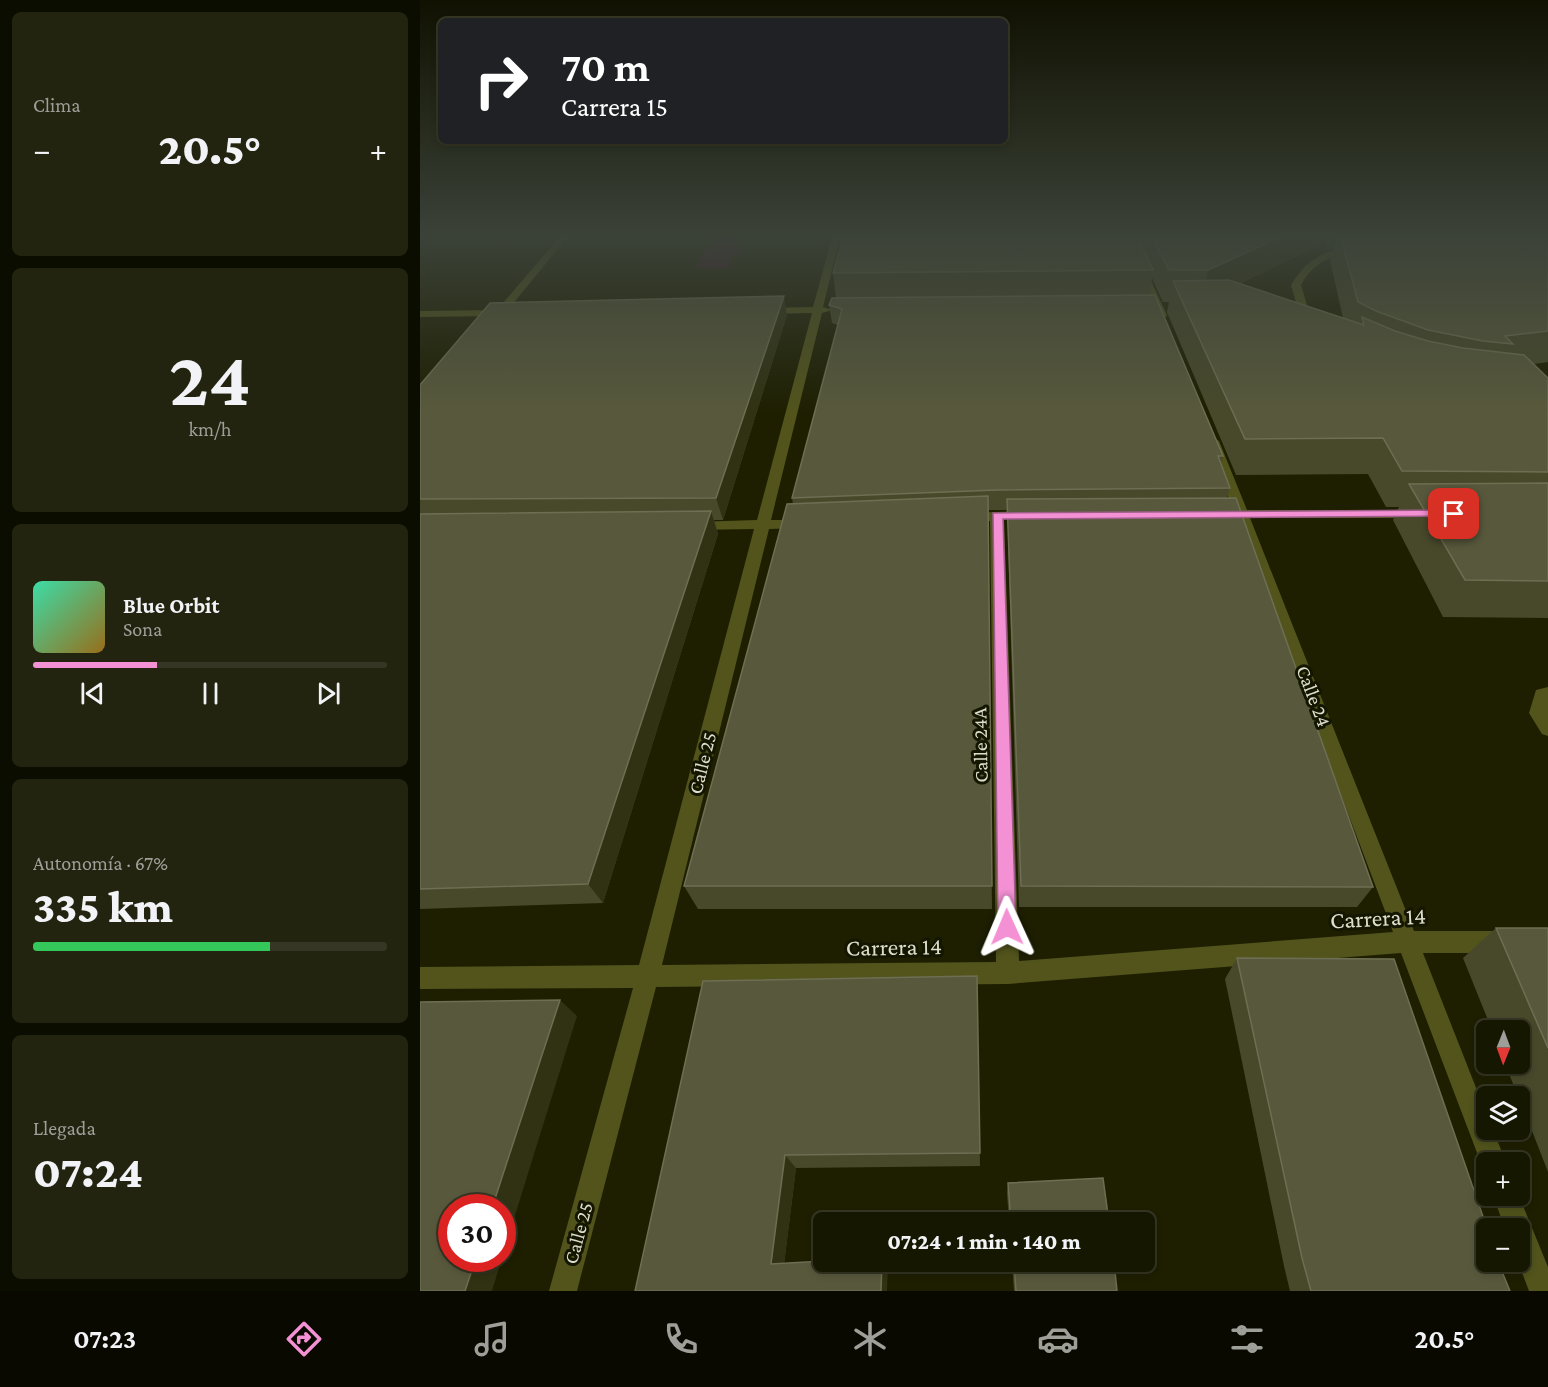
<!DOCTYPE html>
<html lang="es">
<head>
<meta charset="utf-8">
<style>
  :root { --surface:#161701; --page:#232410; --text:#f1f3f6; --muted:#9e9f99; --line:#353623; --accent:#f491d4 }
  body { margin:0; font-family:"Crimson Pro",serif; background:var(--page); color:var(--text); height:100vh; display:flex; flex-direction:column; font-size:22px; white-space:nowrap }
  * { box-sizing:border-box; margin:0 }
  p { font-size:20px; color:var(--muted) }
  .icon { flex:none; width:33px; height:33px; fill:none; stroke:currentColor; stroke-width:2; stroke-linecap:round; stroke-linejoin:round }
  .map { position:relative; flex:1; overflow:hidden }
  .drawer { display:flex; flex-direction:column; gap:12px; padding:12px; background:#0c0d01; width:420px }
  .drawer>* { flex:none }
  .top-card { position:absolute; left:18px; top:18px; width:570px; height:126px; border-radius:9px; box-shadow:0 3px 9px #0003,0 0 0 2px var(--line); background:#202124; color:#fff; overflow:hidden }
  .needle { width:39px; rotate:181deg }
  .controls { position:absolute; left:1056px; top:1020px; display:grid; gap:12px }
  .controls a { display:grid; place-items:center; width:54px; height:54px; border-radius:9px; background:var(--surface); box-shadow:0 3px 9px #0003,0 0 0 2px var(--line); font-size:30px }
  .speed { position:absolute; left:18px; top:1194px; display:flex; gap:12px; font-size:30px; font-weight:700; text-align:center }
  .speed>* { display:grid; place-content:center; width:78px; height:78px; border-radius:50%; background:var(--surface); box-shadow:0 3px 9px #0003,0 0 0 2px var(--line); line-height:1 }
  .speed .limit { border:9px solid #d22; background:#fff; color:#111 }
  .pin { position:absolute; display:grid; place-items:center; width:51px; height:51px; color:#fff; margin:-26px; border-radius:12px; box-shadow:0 3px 9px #0006 }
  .me { position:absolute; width:66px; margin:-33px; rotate:359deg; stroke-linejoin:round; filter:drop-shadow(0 0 4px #0008) }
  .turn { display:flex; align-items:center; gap:21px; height:126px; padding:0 24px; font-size:27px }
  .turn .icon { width:78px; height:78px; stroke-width:2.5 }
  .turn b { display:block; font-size:42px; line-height:51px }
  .big { font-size:45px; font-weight:800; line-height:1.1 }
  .drawer .tile { flex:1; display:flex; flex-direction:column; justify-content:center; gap:9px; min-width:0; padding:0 21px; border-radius:9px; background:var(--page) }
  .drawer .dial { align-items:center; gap:0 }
  .dial b { font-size:78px; line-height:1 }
  .song { display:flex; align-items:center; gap:18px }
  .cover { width:72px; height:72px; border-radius:9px; background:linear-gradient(135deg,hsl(160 70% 55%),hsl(40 70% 35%)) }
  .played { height:6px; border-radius:3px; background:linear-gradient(90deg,var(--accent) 35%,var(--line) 35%) }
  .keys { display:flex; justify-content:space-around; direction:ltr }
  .heat { display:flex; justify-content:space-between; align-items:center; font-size:33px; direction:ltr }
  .charge { height:9px; border-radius:4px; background:linear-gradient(90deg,#34c759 67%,var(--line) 0) }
  .trip { position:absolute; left:393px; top:1212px; width:342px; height:60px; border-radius:9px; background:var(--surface); box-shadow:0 3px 9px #0003,0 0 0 2px var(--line); font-weight:800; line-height:60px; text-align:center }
  .tab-bar { display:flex; height:96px; justify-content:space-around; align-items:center; background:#090900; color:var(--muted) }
  .tab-bar .icon { width:42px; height:42px }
  .tab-bar .active { color:var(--accent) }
  .tab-bar b { font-size:27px; color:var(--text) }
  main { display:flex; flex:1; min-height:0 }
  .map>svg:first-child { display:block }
</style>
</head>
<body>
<main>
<section class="drawer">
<div class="tile"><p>Clima</p>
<div class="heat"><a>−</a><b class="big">20.5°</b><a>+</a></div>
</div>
<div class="tile dial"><b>24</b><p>km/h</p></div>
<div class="tile">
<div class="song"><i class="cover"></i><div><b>Blue Orbit</b><p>Sona</p></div></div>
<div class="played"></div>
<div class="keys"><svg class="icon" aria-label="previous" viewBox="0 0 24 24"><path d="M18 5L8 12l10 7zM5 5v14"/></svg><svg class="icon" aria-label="pause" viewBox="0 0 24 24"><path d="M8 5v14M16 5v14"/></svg><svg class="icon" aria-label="next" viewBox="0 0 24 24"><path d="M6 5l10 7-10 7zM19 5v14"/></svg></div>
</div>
<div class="tile"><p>Autonomía · 67%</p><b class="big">335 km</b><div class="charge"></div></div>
<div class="tile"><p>Llegada</p><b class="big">07:24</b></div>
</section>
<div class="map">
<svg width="1128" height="1291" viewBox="0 0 1128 1291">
  <rect width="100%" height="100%" fill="#1e1f01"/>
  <path fill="#411134" d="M294,234H318L316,241L326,252L320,253L321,257H310L311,268H276Z"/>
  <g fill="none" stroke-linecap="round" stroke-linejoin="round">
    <path fill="#52541c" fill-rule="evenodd" d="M1128,687V736L1122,734L1109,713L1116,690Z"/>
    <path fill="#52541c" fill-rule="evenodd" d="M142,234H150L87,311V315L78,322H70L69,320L72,316L0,317V311L77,310Z
      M413,234H421L403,307L412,310L402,313L351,520H383L390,524L383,528L349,529L242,965L576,962L570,521L542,520L540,517L547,513L608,511L615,515L608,519L584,520L599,961L973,932L816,518H799L792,514L799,510H813L787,441L793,437L799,441L827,510H998L1005,514L998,518H830L994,931H1128V953H1003L1066,1113V1130H1073L1086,1162H1066V1172L1064,1171L981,953L588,984L236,987L157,1291H129L213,988L0,989V967L219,965L334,529L274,530L267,526L274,522L337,520L392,313L346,314L341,311L346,308L393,307Z
      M701,234H709L747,315L746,317L737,315Z
      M934,245L937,246V250C911,257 895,260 881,285L887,305L901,319L892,321L877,306L871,285C889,256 902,253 934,245Z
      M1073,1196H1099L1128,1267V1291H1109L1098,1262L1100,1228H1085Z"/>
  </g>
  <path fill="#48492b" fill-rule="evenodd" d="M424,234H1128V362L1114,364L1128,378V618L1023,617L973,520L979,507H966L948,474L816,475L747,312L749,302H743L732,278L730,295L803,456L801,464L810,488L807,498L953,887L937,907H599L587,510H568L572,909H278L264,886L373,504L372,498L418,325L412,323L409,305L416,298L413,273ZM906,242L907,249L914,247L910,260L923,318L819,284Z
    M367,315L303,520H294L298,534L183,903L0,909V385Z
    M1076,928H1128V1172L1100,1100V1096H1098L1085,1064H1100V1030H1072L1043,958Z
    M817,958L1066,1228L1090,1291H870L864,1266L805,979Z
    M557,976L560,1166L376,1168L364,1264L468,1266L215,1291Z
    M588,1183L689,1222H589L587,1193Z
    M592,1262H694L697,1291H594Z"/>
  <path fill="#313213" d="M0,234H6L0,239Z
    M868,234H908L906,242L782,301L788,270Z
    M912,234H918L914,247L907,249Z
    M364,296L367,315L303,520L296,498Z
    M291,511L298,534L183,903L168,884Z
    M140,1000L157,1016L82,1257V1208H72Z
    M365,1155L376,1168L363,1272L351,1264Z
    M56,1258H82L72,1291H45Z
    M462,1262H465L468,1266L467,1291H461Z"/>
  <path fill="#58593c" stroke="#6d6e53" stroke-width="1.5" d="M424,234H716L733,270L413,273Z
    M730,234H868L788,270H749Z
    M920,234H1104L1128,240V331L1085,336L1093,344L1063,341L1008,330L956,311L938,302Z
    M809,280L944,325L942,317L975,331L1008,341L1043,348L1104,355L1128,378V472L982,471L963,438L825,439L753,281Z
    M735,295L803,456H798L810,488L577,490L372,498L422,309L409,305L412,298Z
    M364,296L296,498L0,499V385L70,303Z
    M1128,483V581L1045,580L989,484Z
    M568,496L572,886H264L367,504Z
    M816,498L953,887L601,886L587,499Z
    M291,511L168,884L0,889V514Z
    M1076,928H1128V1048Z
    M817,958L974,959L1067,1228L1066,1262H1078L1090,1291H891L882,1258Z
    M557,976L560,1153L365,1155L351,1264L404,1261L462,1262L461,1291H215L283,981Z
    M140,1000L72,1208H32V1258H56L45,1291H0V1002Z
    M683,1178L689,1222H591L588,1183Z
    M594,1262H694L697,1291H596Z"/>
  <linearGradient id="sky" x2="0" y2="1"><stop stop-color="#101101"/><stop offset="0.57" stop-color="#3b4238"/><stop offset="1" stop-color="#3b4238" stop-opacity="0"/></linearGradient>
  <rect width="1128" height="414" fill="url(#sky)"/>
  <path fill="#f491d4" stroke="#9f5e8a" stroke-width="1.5" d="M1034,510L1038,511V516L583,519L596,927L593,933L587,936L580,933L578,927L573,513Z"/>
  <g text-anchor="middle" stroke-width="6" stroke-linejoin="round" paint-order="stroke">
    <g font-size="20" fill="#dddecc" stroke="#151600">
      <text transform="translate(894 696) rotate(69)" y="7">Calle 24</text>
      <text transform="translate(560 745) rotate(-91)" y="7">Calle 24A</text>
      <text transform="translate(282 763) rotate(-76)" y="7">Calle 25</text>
      <text transform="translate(158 1233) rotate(-75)" y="7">Calle 25</text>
    </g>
    <g font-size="24" fill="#dddecc" stroke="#151600">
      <text transform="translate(958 918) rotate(-3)" y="8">Carrera 14</text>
      <text transform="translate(474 947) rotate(-1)" y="8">Carrera 14</text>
    </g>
  </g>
</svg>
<div class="controls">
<a><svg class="needle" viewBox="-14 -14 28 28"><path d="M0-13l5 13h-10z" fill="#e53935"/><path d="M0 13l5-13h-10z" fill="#9e9f99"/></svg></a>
<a><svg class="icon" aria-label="layers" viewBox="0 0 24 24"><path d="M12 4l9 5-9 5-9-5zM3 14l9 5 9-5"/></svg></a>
<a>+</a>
<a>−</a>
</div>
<div class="speed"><div class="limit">30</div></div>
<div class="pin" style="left:1034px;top:514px;background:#d93025"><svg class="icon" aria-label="arrive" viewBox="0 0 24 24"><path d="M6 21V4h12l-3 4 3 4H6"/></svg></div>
<svg class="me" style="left:587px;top:927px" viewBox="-20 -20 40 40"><path d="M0-17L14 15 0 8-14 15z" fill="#f491d4" stroke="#fff" stroke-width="4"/></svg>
<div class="trip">07:24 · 1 min · 140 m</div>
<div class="top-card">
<div class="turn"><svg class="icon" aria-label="right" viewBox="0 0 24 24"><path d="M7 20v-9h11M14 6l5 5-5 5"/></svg><div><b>70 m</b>Carrera 15</div></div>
</div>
</div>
</main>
<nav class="tab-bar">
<b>07:23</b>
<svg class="icon active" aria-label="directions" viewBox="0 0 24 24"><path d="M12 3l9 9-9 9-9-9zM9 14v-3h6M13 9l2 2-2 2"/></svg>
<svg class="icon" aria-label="music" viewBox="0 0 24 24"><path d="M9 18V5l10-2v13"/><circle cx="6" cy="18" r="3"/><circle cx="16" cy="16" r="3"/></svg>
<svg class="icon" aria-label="phone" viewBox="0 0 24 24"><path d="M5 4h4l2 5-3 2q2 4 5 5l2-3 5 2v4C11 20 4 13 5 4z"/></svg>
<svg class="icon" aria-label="climate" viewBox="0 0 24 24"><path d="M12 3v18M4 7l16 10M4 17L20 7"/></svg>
<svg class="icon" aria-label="car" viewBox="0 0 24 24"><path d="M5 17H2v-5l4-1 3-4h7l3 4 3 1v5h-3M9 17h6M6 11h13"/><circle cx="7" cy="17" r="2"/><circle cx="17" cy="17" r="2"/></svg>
<svg class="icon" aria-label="filters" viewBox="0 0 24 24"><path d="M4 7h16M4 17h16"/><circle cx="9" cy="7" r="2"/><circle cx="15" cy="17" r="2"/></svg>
<b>20.5°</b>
</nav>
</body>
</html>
